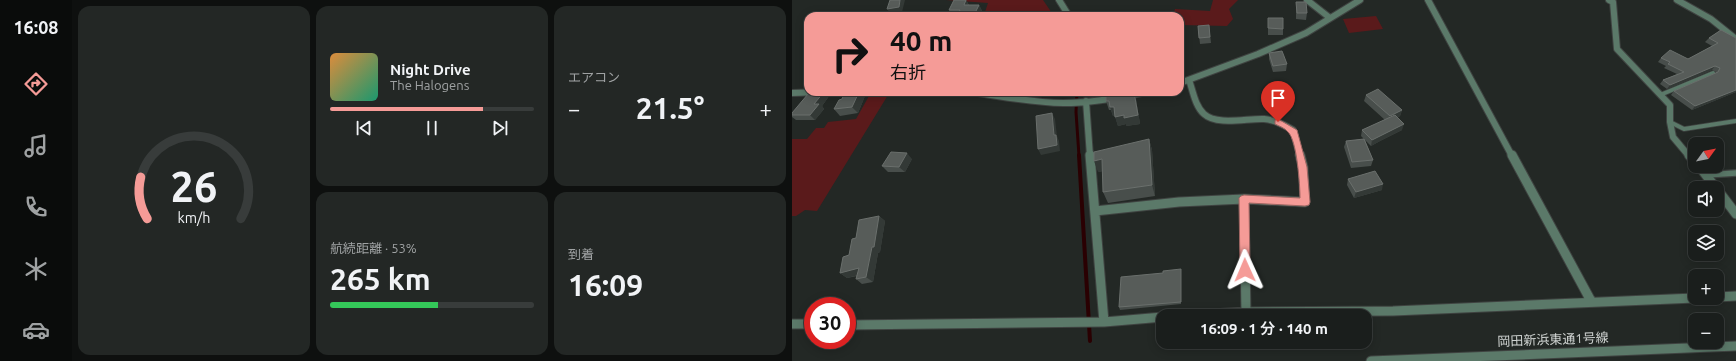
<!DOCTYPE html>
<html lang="ja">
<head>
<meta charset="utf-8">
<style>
  :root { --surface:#1a1e1c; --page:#232725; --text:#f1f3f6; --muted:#9fa2a3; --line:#383c3b; --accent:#f59b97 }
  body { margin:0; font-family:Ubuntu,"Noto Sans JP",sans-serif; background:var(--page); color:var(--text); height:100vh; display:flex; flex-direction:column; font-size:15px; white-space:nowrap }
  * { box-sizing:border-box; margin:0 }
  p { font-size:13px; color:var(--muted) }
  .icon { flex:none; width:22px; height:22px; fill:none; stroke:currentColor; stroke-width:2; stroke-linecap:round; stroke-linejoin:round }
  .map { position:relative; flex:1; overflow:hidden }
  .side { display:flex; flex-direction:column; gap:6px; padding:6px; background:#0e100f; width:720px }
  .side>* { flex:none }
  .banner { position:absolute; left:12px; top:12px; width:380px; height:84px; border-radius:12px; box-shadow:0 2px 10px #0003,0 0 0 1px var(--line); background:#f59b97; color:#111; overflow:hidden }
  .needle { width:26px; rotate:57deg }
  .buttons { position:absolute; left:896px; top:137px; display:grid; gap:8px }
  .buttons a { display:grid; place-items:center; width:36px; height:36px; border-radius:8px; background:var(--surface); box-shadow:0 2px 10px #0003,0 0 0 1px var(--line); font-size:20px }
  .speed { position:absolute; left:12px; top:297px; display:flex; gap:8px; font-size:20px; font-weight:700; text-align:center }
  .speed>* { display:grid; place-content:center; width:52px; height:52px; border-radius:50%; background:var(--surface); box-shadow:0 2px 10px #0003,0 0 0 1px var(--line); line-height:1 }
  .speed .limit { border:6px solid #d22; background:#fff; color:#111 }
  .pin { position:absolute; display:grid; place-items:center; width:34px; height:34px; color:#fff; margin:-41px -17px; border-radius:50% 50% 50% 0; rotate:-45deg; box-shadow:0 0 4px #0007 }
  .pin .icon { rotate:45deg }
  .me { position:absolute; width:44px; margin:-22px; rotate:359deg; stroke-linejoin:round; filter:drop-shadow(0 0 3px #0008) }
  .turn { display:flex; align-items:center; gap:14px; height:84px; padding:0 20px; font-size:18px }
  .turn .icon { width:52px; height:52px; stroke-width:2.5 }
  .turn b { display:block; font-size:28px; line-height:34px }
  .big { font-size:30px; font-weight:600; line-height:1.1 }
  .side .tile { flex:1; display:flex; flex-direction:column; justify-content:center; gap:6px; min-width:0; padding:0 14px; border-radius:12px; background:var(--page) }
  .side .dial { align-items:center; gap:0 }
  .dial svg { height:104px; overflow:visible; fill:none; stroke:var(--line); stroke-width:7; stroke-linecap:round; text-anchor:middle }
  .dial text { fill:var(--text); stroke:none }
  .song { display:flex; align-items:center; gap:12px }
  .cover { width:48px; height:48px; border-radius:6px; background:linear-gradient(135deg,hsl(30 70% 55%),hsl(160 70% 35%)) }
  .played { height:4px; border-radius:2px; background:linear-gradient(90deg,var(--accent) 75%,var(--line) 75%) }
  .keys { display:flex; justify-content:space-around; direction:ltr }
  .heat { display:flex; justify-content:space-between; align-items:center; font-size:22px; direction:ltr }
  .charge { height:6px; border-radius:3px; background:linear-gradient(90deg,#34c759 53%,var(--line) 0) }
  .side .tiles { flex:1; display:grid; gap:6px; grid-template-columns:repeat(3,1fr) }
  .tile:first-child { grid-row:span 2 }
  .trip { position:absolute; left:364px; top:309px; width:216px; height:40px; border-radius:12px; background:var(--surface); box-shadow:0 2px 10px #0003,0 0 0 1px var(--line); font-weight:600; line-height:40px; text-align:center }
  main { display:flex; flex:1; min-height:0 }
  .dock { display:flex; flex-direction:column; width:72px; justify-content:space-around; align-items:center; background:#0a0c0b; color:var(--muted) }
  .dock .icon { width:28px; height:28px }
  .dock .active { color:var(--accent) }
  .dock b { font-size:18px; color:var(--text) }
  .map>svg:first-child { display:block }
</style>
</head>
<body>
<main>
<nav class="dock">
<b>16:08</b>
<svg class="icon active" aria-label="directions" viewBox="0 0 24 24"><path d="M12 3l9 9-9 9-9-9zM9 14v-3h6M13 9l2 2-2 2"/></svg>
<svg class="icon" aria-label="music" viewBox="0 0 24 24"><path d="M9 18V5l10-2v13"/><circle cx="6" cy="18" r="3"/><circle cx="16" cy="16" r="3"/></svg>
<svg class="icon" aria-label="phone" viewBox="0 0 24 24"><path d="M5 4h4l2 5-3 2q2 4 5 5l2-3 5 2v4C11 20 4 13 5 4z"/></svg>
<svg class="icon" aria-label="climate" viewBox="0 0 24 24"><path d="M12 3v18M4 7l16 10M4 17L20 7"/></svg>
<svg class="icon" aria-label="car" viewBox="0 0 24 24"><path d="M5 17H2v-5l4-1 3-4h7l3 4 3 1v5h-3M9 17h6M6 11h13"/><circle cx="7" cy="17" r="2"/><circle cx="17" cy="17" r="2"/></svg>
</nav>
<section class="side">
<div class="tiles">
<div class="tile dial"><svg viewBox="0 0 100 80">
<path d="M14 69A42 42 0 1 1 86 69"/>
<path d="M14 69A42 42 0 0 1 9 37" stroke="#f59b97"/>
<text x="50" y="56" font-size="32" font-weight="700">26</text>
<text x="50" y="72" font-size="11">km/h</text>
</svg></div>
<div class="tile">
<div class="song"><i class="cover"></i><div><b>Night Drive</b><p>The Halogens</p></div></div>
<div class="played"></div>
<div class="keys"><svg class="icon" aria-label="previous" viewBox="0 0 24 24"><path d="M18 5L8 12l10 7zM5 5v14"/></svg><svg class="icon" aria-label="pause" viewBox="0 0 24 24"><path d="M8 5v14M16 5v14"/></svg><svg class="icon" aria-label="next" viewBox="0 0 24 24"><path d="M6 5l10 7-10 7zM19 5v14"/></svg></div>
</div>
<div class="tile"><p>エアコン</p>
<div class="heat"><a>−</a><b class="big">21.5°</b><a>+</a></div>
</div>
<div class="tile"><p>航続距離 · 53%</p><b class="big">265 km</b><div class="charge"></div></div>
<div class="tile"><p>到着</p><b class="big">16:09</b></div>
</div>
</section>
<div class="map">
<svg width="944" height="361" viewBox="0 0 944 361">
  <rect width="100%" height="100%" fill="#232825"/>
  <path fill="#5a1a1b" d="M154,0H251L262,16H195L193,12L196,3Z
    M421,0H446L437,9L441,19L435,26L388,25V16H381L383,9L418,11Z
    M584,16L591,29L557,33L551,19Z
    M96,95L25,211L13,210L4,216H0V139H15L24,128H32L36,122L64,119L77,96Z"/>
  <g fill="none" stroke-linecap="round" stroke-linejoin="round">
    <path stroke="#2a0002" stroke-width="3" d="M285,92L284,112L287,156"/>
    <path stroke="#2a0002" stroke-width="4" d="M287,155L298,341"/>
    <g stroke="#3f4341" stroke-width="5.5">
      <path id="service-far1" d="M868,95L921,73
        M878,122L892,129L944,121"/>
    </g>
    <g stroke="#3f4341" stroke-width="8">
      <path id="service" d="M914,175L944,173"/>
    </g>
    <g stroke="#3f4341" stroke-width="8">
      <path id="minor-far1" d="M267,0L277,16
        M515,0L538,18
        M636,0L720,156
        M817,0L821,2L825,49L878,105V122L881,137L897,156
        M885,0L919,19L944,39
        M397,80C401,91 403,106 412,114C425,126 456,118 472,119C483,120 492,125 501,130L508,156
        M388,83L466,54L514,33L568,0
        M179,92C209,96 240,103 271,103C299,103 327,98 354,92
        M0,93L29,92
        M294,101L298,156"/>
    </g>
    <g stroke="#3f4341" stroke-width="11">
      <path id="minor" d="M298,155L312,322
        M720,155L799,301
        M897,155L903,162
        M907,166L924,188
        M925,189L944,214
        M452,199L454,312
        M303,211L387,202L452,199L513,202L511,167L508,155
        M925,297L944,296
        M385,316L454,312L601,311L903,298
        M0,324H21
        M55,325L312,322L371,317"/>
    </g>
    <g stroke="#3f4341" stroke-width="11">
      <path id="tertiary" d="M579,361L944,346"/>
    </g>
    <use href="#service-far1" stroke="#5b7969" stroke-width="4"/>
    <use href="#service" stroke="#5b7969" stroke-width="5.5"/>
    <use href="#minor-far1" stroke="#5b7969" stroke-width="6"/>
    <use href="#minor" stroke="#5b7969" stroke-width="9"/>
    <use href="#tertiary" stroke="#5b7969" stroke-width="9"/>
  </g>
  <path fill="#484e4b" d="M174,0L177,5H187L191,13L190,15L191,16H161L157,10Z
    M504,2L515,13L514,20L504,19Z
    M476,18H491V35H476Z
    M417,25L419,43L408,44L406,26Z
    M929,30L944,92L900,110L879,95L882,91L924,73V72L920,70L875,89L868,84L871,80L885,74L872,68L874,66L866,62L869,58L896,59L920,46L913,42L917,38Z
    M477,53L495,64L494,71L481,72L477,59Z
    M20,92H40L30,106L32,109L23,120H4L0,117V113Z
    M254,92H276L275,96L256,97Z
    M308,92H324L316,95L315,93H309Z
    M574,95L610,110L608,116L605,118L610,130L588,141L579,146L573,140L581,160L579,166L559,168L552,147L554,141L572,139L569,136L570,130L593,120L572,101Z
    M73,96L66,113L48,116L42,109Z
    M344,99L348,124L334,126V124L326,126L323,116H321L319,110H317L314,101Z
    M357,139L360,150L363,196L316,203L311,192V171L306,172Z
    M120,159L113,172H96L90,166Z
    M556,179L590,190L562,198L555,185Z
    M87,216L93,221L88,252L86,253L81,282L70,284L64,279L65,276L55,278L48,273L57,255L64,238Z
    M389,269V304L328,310L327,307L371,273Z"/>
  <path fill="#333936" d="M108,0H113L110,12L98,13L95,9Z
    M174,0L178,8L172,5Z
    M187,5L191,13L190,15L191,16H185L183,13Z
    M923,66L920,70L875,89L878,85Z
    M944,90V92L900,110L903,106Z
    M32,92H40L30,106L32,109L23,120L18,115L22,104Z
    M67,92H70L73,96L66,113L60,107Z
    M273,92H276L275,96Z
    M315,92H324V93L316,95Z
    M342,92L344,99L348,124L334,126V124L326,126L323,117Z
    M318,107H322L325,116H321Z
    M610,110L608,116L596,122L598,116Z
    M260,113L263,119L265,136L267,141L268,151L249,155L246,149L262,135Z
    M612,124L610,130L588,141L579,146L580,140Z
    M357,139L360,150L363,196L360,185Z
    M115,153L120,159L113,172L107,167Z
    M310,159L315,170L306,172L302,161Z
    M591,184L590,190L562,198L564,192Z
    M87,216L93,221L88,252L86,253L81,282L74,277L80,247Z
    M67,268L74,273L55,278L48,273Z"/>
  <path fill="#575c59" stroke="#6a6f6c" d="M98,0H108L107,7L95,9Z
    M162,0H174L172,5H187L183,13H189L188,16H165L168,10H157Z
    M504,2H514L515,13H505Z
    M476,18H491V29L476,28Z
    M417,25L418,37L407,38L406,26Z
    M929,30L944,38V90L903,106L882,91L926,72L928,68L923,66L878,85L871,80L892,72L876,64L878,62L869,58L878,50L896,59L926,43L917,38Z
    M490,51L495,64L481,66L477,53Z
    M586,89L610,110L598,116L574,95Z
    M20,92H32L22,104H27L18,115H0V113L16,94Z
    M53,92H67L60,107L42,109L47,100L50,99Z
    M332,92H342L346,115L332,118V115L323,117L322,107H318L317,101H314V95Z
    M260,113L262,135H264L265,145L246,149L244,116Z
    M603,115L612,124L580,140L570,130Z
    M357,139L360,185L311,192L310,159L302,161V152Z
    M572,139L581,160L560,162L554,141Z
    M99,152L115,153L107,167L90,166Z
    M583,171L591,184L564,192L556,179Z
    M87,216L82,247H80L74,277L64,279L67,268L48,273L51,257L57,255L60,239L64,238L67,220Z
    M389,269V302L327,307L329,277L371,273V271Z"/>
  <path fill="#f59b97" stroke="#9f6562" d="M486,119L505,130L515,167L518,202L517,205L513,206L457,203L458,270L457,273L453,274L449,273L448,270L447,198L449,196L452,195L508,198C508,185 505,140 496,132C493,128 487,126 483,124V120Z"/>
  <g text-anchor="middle" stroke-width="4" stroke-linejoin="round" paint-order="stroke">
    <g font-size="13" fill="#cfd3d1" stroke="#232825">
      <text transform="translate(761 339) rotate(-2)" y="5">岡田新浜東通1号線</text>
    </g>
  </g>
</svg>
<div class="buttons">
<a><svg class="needle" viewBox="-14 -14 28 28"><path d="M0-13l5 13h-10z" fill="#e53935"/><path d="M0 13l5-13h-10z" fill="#9fa2a3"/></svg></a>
<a><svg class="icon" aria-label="sound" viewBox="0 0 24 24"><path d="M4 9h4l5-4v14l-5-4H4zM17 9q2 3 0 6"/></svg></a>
<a><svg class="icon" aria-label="layers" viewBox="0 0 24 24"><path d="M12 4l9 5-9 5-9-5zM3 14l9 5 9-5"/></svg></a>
<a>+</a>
<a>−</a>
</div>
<div class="speed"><div class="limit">30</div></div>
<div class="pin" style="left:486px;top:122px;background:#d93025"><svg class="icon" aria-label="arrive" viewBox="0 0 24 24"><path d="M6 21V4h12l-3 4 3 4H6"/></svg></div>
<svg class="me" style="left:453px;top:270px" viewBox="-20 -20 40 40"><path d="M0-17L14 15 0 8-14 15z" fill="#f59b97" stroke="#fff" stroke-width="4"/></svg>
<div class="trip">16:09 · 1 分 · 140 m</div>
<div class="banner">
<div class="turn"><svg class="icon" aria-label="right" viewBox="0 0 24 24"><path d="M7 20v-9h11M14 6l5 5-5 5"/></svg><div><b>40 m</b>右折</div></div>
</div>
</div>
</main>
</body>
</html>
